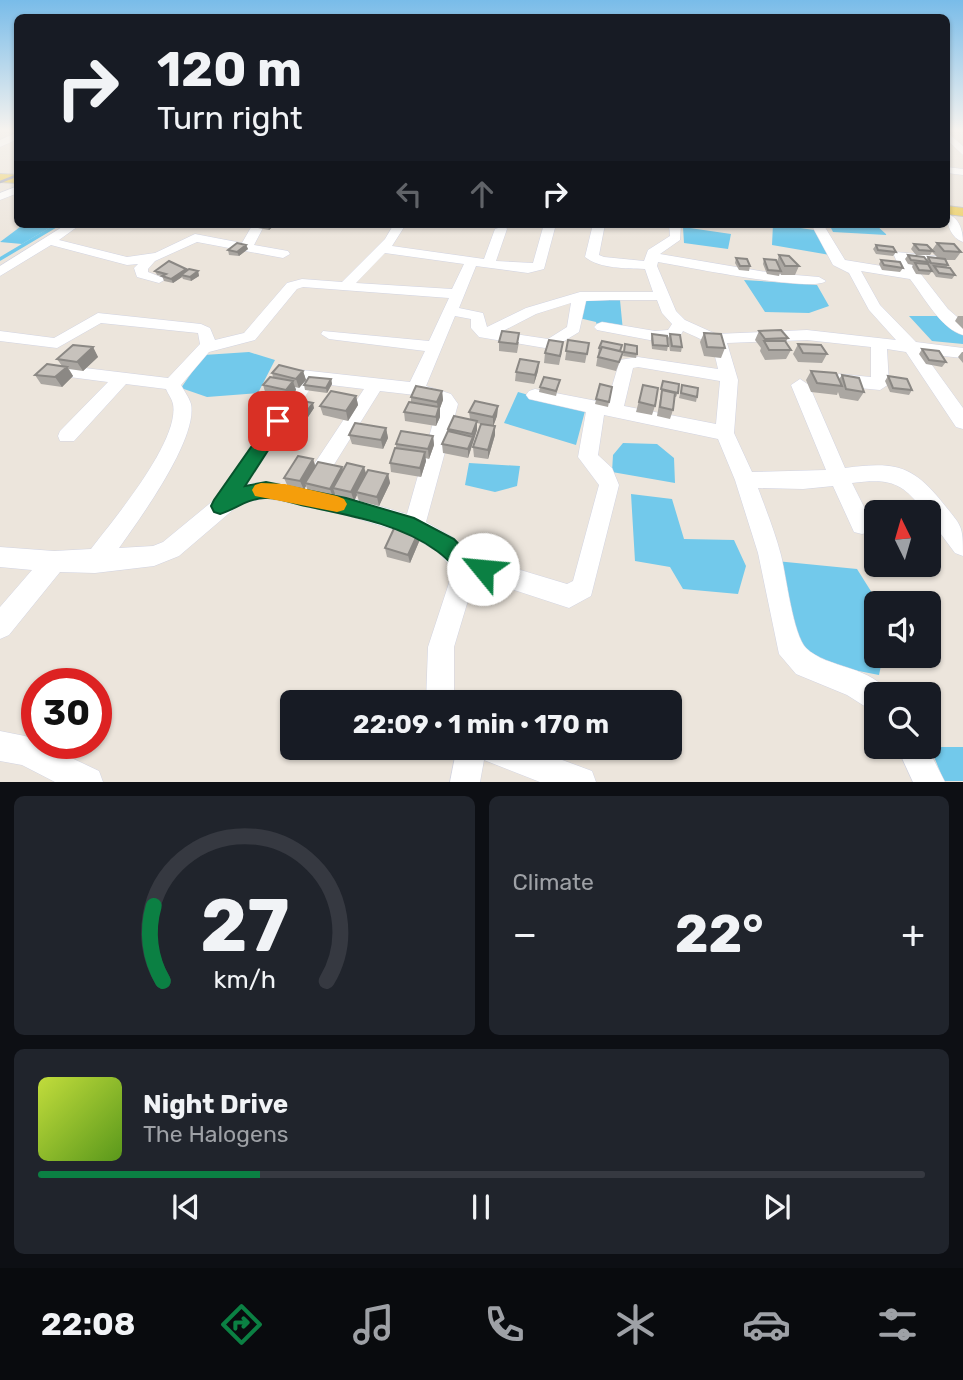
<!DOCTYPE html>
<html lang="en">
<head>
<meta charset="utf-8">
<style>
  :root { --surface:#171b24; --page:#20242c; --text:#f1f3f6; --muted:#9ea1a6; --line:#363941; --accent:#0b8043 }
  body { margin:0; font-family:Rubik,sans-serif; background:var(--page); color:var(--text); height:100vh; display:flex; flex-direction:column; font-size:26px; white-space:nowrap }
  * { box-sizing:border-box; margin:0 }
  p { font-size:23px; color:var(--muted) }
  .icon { flex:none; width:38px; height:38px; fill:none; stroke:currentColor; stroke-width:2; stroke-linecap:round; stroke-linejoin:round }
  .map { position:relative; height:782px; overflow:hidden }
  .details { display:flex; flex-direction:column; gap:14px; padding:14px; background:#0d0f14; flex:1 }
  .details>* { flex:none }
  .guide { position:absolute; left:14px; top:14px; width:936px; height:214px; border-radius:10px; box-shadow:0 2px 5px #0004; background:#171b24; color:var(--text); overflow:hidden }
  .needle { width:46px; rotate:355deg }
  .controls { position:absolute; left:864px; top:500px; display:grid; gap:14px }
  .controls a { display:grid; place-items:center; width:77px; height:77px; border-radius:10px; background:var(--surface); box-shadow:0 2px 5px #0004; font-size:35px }
  .speed { position:absolute; left:21px; top:668px; display:flex; gap:14px; font-size:35px; font-weight:700; text-align:center }
  .speed>* { display:grid; place-content:center; width:91px; height:91px; border-radius:50%; background:var(--surface); box-shadow:0 2px 5px #0004; line-height:1 }
  .speed .limit { border:10px solid #d22; background:#fff; color:#111 }
  .pin { position:absolute; display:grid; place-items:center; width:60px; height:60px; color:#fff; margin:-30px; border-radius:14px; box-shadow:0 4px 10px #0006 }
  .me { position:absolute; width:77px; margin:-38px; rotate:298deg; stroke-linejoin:round; filter:drop-shadow(0 0 5px #0008) }
  .turn { display:flex; align-items:center; gap:24px; height:147px; padding:0 28px; font-size:32px }
  .turn .icon { width:91px; height:91px; stroke-width:2.5 }
  .turn b { display:block; font-size:49px; line-height:60px }
  .lanes { display:flex; align-items:center; height:66px; padding:0 28px; background:#0003; justify-content:center; gap:35px; direction:ltr }
  .lanes .off { opacity:.35 }
  .big { font-size:52px; font-weight:700; line-height:1.1 }
  .details .tile { flex:1; display:flex; flex-direction:column; justify-content:center; gap:10px; min-width:0; padding:0 24px; border-radius:10px; background:var(--page) }
  .details .dial { align-items:center; gap:0 }
  .dial svg { height:182px; overflow:visible; fill:none; stroke:var(--line); stroke-width:7; stroke-linecap:round; text-anchor:middle }
  .dial text { fill:var(--text); stroke:none }
  .song { display:flex; align-items:center; gap:21px }
  .cover { width:84px; height:84px; border-radius:10px; background:linear-gradient(135deg,hsl(70 70% 55%),hsl(90 70% 35%)) }
  .played { height:7px; border-radius:4px; background:linear-gradient(90deg,var(--accent) 25%,var(--line) 25%) }
  .keys { display:flex; justify-content:space-around; direction:ltr }
  .heat { display:flex; justify-content:space-between; align-items:center; font-size:38px; direction:ltr }
  .details .tiles { flex:1; display:grid; gap:14px; grid-template-columns:1fr 1fr }
  .tile:last-child { grid-column:span 2 }
  .trip { position:absolute; left:280px; top:690px; width:402px; height:70px; border-radius:10px; background:var(--surface); box-shadow:0 2px 5px #0004; font-weight:700; line-height:70px; text-align:center }
  .tab-bar { display:flex; height:112px; justify-content:space-around; align-items:center; background:#090b0e; color:var(--muted) }
  .tab-bar .icon { width:49px; height:49px }
  .tab-bar .active { color:var(--accent) }
  .tab-bar b { font-size:32px; color:var(--text) }
  .map>svg:first-child { display:block }
</style>
</head>
<body>
<div class="map">
<svg width="963" height="782" viewBox="0 0 963 782">
  <rect width="100%" height="100%" fill="#ece5dc"/>
  <path fill="#72c9eb" d="M24,224H56L22,244L0,242Z
    M773,224L814,230L830,255L772,245Z
    M829,224H875L887,235L833,232Z
    M683,227L731,234L728,249L684,243Z
    M744,280L817,285L829,306L809,313L765,312Z
    M582,297L620,300L623,331L598,328L596,322L579,318Z
    M909,316H944L963,335V344L932,341Z
    M249,352L275,360L258,393L207,397L181,388L204,355Z
    M518,392L585,411L576,445L504,423Z
    M623,443L657,444L674,458L675,483L612,472L613,455Z
    M469,463L520,466L517,486L495,492L465,485Z
    M631,494L672,499L684,539L734,540L746,566L738,594L683,589L670,567L635,561Z
    M776,561L857,569L879,604L877,656H883L879,675L803,660Z
    M930,747H963V781H944Z"/>
  <g fill="none" stroke-linecap="round" stroke-linejoin="round">
    <path stroke="#72c9eb" stroke-width="3.5" d="M0,259L59,224"/>
    <g stroke="#d2d4e2" stroke-width="1">
      <path id="minor" d="M18,132V139L0,147V140Z
        M947,132L963,146V155L947,140Z
        M947,167L963,169V175L947,173Z
        M18,186V193L0,200V193Z
        M947,214C959,217 963,230 963,242C951,238 947,225 947,214Z
        M67,224H81L59,240L127,257L155,253L195,234L242,243L253,224H265L254,245L288,251L290,254L283,258L197,242L155,261L148,269V272L166,279L159,283L137,277L134,268L138,264L127,265L51,245L0,276V266Z
        M394,224H406L392,246L484,259L495,229L505,226L507,229L496,261L533,263L544,224H556L544,269L528,273L476,266L459,308L483,313L487,327L526,308L580,292H653L645,269C626,268 600,269 585,257L593,224H605L599,255L604,257L644,261L648,250L670,236L669,224H681L680,240L660,254L772,273L819,277L826,281C812,293 683,266 658,262L657,266L676,311L685,320L716,334L807,330L896,340L869,310L849,273L833,265L811,224H823L845,260L900,269L894,255L896,252L936,256L938,259L931,263L910,260L915,272L920,273L948,309L963,322V335C941,329 924,297 910,279L861,271L880,305L916,342L963,348V358L924,354L963,408V429L956,427L906,352L887,349L889,384L880,390L839,386L830,380L839,374L871,377V347L807,340L727,343L738,380L734,433L752,472L826,470L791,385L800,379L809,385L845,468C892,462 911,463 942,502C962,527 963,524 963,556L955,553L929,518V513H925C903,482 890,478 852,483L873,525L870,532L862,534L854,532L833,486L803,489L758,488C766,510 775,532 781,555C786,575 793,635 806,648C827,669 875,666 889,695H877V714L847,695L796,674L779,654L758,553L735,480L718,439L604,415L598,455L612,468L619,485L591,596L569,608L475,577L454,647V702H426L428,647L451,577V567L438,552L408,534L346,515L266,498L241,503L179,556L154,566L95,573L60,572L9,635L0,639V607L32,570L0,567V547L54,551L91,549C113,520 180,441 173,404C172,399 168,394 166,389L126,384L74,441H60L58,436L60,431L108,382L62,376L60,372L62,368L68,366L168,378L200,344L198,333L101,323L57,348L0,341V331L54,338L98,313L201,324L210,328L215,340L244,333L287,283L302,279L342,282L385,239ZM385,253L464,264L452,289L356,283ZM303,287L449,298L429,341L323,331L321,334L329,339L425,351L410,382L283,368L277,370L275,374L277,378L297,381L214,500L163,542L153,546L119,548C139,520 198,439 191,404C189,397 184,391 181,385L209,352L255,340L297,289ZM610,300H657L662,313L672,324L668,330L655,331L602,322L597,324L594,327L597,330L655,341L679,338L683,331C707,342 713,342 718,369L638,357L620,360L607,403L535,389L529,391L526,395L529,399L586,412L578,457L599,485L573,581L567,584L470,555L454,538L426,522L458,404L451,394L426,386L455,316L471,319V328L479,337L551,349L579,332L586,301ZM571,303L567,327L548,339L501,332L536,314ZM638,367L720,381L716,424L624,406L633,368ZM314,383L364,389L303,481L306,487L313,489L320,487L380,391L415,395L439,402L407,514C363,502 291,476 247,484Z
        M0,731L25,736L99,771L103,782H55L22,765L0,761Z
        M457,747H527L592,771L596,782H540L484,760L480,782H450Z
        M897,747H927L945,782H913Z"/>
    </g>
    <g stroke="#c3c3c3" stroke-width="2">
      <path id="major" d="M0,174L18,175V183L0,182Z
        M947,206L963,208V216L947,214Z"/>
    </g>
    <use href="#minor" fill="#fff" fill-rule="evenodd"/>
    <use href="#major" fill="#ecce60" fill-rule="evenodd"/>
    <path stroke="#9fa2b4" stroke-width="2.5" d="M0,182L18,175"/>
  </g>
  <path fill="#aba7a2" d="M257,224H276L269,230L258,228Z
    M937,243L961,252L955,260H945L948,265L946,268L955,275L952,279L936,277L932,271L929,275L916,274L912,267L913,265L908,264L905,259L908,255L926,260L928,257L938,258L932,252L930,255H916L911,249L914,244L932,250Z
    M246,245L248,249L239,256L229,255L228,250Z
    M876,245L896,252L893,256L876,254L873,249Z
    M779,255L799,266L795,275H781L780,273L779,276L767,274L763,264L764,259L777,262Z
    M736,258L750,266L749,271L739,270L735,263Z
    M881,260L903,268L900,272L882,270L879,264Z
    M186,269V271H198L199,276L191,281L183,279L182,277L173,283L164,281L162,276L157,275L155,271Z
    M958,316H963V329L955,321Z
    M759,331L788,338L786,342L791,350L786,359L765,360L760,351L761,348L755,340Z
    M704,333L725,348L721,358L704,356L700,342Z
    M652,334L668,346L667,351L652,349L651,339Z
    M670,334L682,347L681,352L670,351L668,338Z
    M568,340L589,343L585,363L565,360Z
    M499,342H519L517,353L499,351Z
    M625,344L637,354L636,358L623,356Z
    M798,344L827,354L822,363L798,362L793,354Z
    M93,347L98,357L83,371L69,369L73,376L62,387L41,384L35,375L62,366L57,359Z
    M599,348L620,351V361L616,371L596,366Z
    M922,349L946,362L942,367L926,364L919,354Z
    M562,351L559,365L544,363L545,353Z
    M962,352H963V363L958,357Z
    M539,362L538,371L534,384L515,381L516,372Z
    M303,371L306,380L299,388L295,387L296,390L289,399L266,395L263,385L273,377L272,373Z
    M811,371L839,379L842,375L864,392L858,401L840,398L838,392L837,395L811,392L806,380Z
    M888,376L912,390L909,395L890,392L885,381Z
    M331,379L332,384L327,393L305,390L304,385Z
    M560,380L556,396L539,392L540,387Z
    M663,381L678,393L676,397H675L673,410L670,419L657,416Z
    M600,384L612,387L608,407L595,404Z
    M643,385L655,406L652,415L636,412Z
    M682,385L697,397L696,402L679,398Z
    M442,391L443,400L440,408V417L436,426L405,421L404,412L411,403V397Z
    M356,396L358,405L348,421L323,415L320,406Z
    M498,406L497,416L493,426H495V435L488,459L474,457L473,447L481,424L477,423V430L468,458L443,453L442,444L449,432L448,429L470,419L469,412Z
    M285,408H314L308,417L287,413Z
    M386,428L388,438L383,449L352,444L349,435Z
    M433,436L434,445L429,459L425,458L426,461L421,477L391,472L390,463L396,448V444Z
    M313,459L315,466L342,467L343,470L366,474H388L390,483L379,506L359,501L357,495L354,501L336,497L335,494L333,498L308,492L306,486L304,490L288,487L284,478Z
    M420,529L421,537L410,563L387,557L385,548Z"/>
  <path fill="#8b8884" d="M270,224H276L269,230L268,226Z
    M246,245L248,249L239,256L237,252Z
    M186,269L187,273L181,275L182,277L173,283L171,279Z
    M198,271L199,276L191,281L190,277Z
    M93,347L98,357L83,371L77,362Z
    M539,362L538,371L534,384L535,375Z
    M67,367L73,376L62,387L55,377Z
    M303,371L306,380L299,388L296,379Z
    M331,379L332,384L327,393L326,388Z
    M293,381L296,390L289,399L286,390Z
    M442,391L443,400L440,408V417L436,426V417L438,411L437,402Z
    M356,396L358,405L348,421L346,411Z
    M313,403L314,408L308,417L306,412Z
    M498,406L497,416L493,427V417Z
    M477,421V430L468,458V449Z
    M495,426V435L488,459V450Z
    M386,428L388,438L383,449L381,440Z
    M433,436L434,445L429,459L428,449Z
    M425,452L426,461L421,477L420,468Z
    M313,459L316,468L305,483L306,486L304,490L300,481Z
    M342,467L345,476L333,488L335,494L333,498L330,489Z
    M364,467L367,476L356,492L357,495L354,501L351,492Z
    M388,474L390,483L379,506L377,497Z
    M420,529L421,537L410,563L408,555Z"/>
  <path fill="#c7c2bc" stroke="#8b8884" stroke-width="2" d="M257,224H270L268,226Z
    M237,243L246,245L237,252L228,250Z
    M937,243L954,244L961,252L944,251Z
    M914,244L927,245L933,251L919,250Z
    M876,245L893,247L896,252L878,250Z
    M779,255L789,256L799,266H785Z
    M908,255L924,257L928,262L911,260Z
    M928,257L945,259L948,265L931,263Z
    M736,258L747,259L750,266H740Z
    M764,259L776,260L781,271L768,270Z
    M881,260L900,262L903,268L884,265Z
    M169,261L186,269L171,279L162,276L166,274L155,271Z
    M915,263L928,264L932,271L919,270Z
    M934,266L950,268L955,275L939,273Z
    M189,269L198,271L190,277L181,275Z
    M781,330L788,338L765,339L759,331Z
    M502,331L519,333L517,344L499,342Z
    M704,333L721,334L725,348L707,347Z
    M652,334L667,336L668,346L653,345Z
    M670,334L680,335L682,347L672,346Z
    M549,340L563,342L560,356L545,353Z
    M568,340L589,343L587,354L566,351Z
    M602,341L622,345L620,351L602,347L601,349L599,348Z
    M764,341H785L791,350H769Z
    M625,344L637,346V354L624,352Z
    M798,344L821,345L827,354L803,353Z
    M73,345L93,347L77,362L57,359Z
    M602,347L623,352L619,362L598,357Z
    M922,349L939,351L946,362L929,360Z
    M520,359L539,362L535,375L516,372Z
    M47,364L67,367L55,377L35,375Z
    M279,365L303,371L296,379L272,373Z
    M811,371L836,373L842,386L817,383Z
    M842,375L859,378L864,392L846,389Z
    M888,376L907,379L912,390L893,388Z
    M270,377L293,381L286,390L263,385Z
    M309,377L331,379L326,388L304,385Z
    M544,377L560,380L556,391L540,387Z
    M663,381L679,384L678,393L661,389Z
    M600,384L612,387L609,402L596,399Z
    M643,385L658,388L655,406L639,402Z
    M682,385L698,388L697,397L681,393Z
    M416,386L442,391L437,402L411,397Z
    M662,390L675,393L673,410L660,407Z
    M331,391L356,396L346,411L320,406Z
    M292,399L313,403L306,412L285,408Z
    M475,401L498,406L493,417L469,412Z
    M409,402L439,407L436,417L404,412Z
    M454,416L477,421L472,434L448,429Z
    M355,423L386,428L381,440L349,435Z
    M481,424L495,426L488,450L473,447Z
    M401,431L433,436L428,449L396,444Z
    M448,431L473,437L468,449L442,444Z
    M395,448L425,452L420,468L390,463Z
    M298,456L313,459L300,481L284,478Z
    M318,462L342,467L330,489L305,483Z
    M347,463L364,467L351,492L333,488Z
    M368,470L388,474L377,497L356,492Z
    M397,522L420,529L408,555L385,548Z"/>
  <linearGradient id="sky" x2="0" y2="1"><stop stop-color="#79bce9"/><stop offset="0.54" stop-color="#f6f3ef"/><stop offset="1" stop-color="#f6f3ef" stop-opacity="0"/></linearGradient>
  <rect width="963" height="241" fill="url(#sky)"/>
  <path fill="#0b8043" stroke="#07532c" stroke-width="2" d="M278,415L287,421L245,486L266,482L346,498L414,518L454,539L469,555L491,562L494,569L491,576C466,586 453,562 437,551C399,523 347,515 301,505C290,502 276,497 265,498C246,499 236,509 220,514L214,512L211,506L214,500L272,417Z"/>
  <path fill="#f59e0b" d="M261,483L285,484L337,496L344,499L347,504L344,510L337,512L255,496L252,490L255,485Z"/>
</svg>
<div class="controls">
<a><svg class="needle" viewBox="-14 -14 28 28"><path d="M0-13l5 13h-10z" fill="#e53935"/><path d="M0 13l5-13h-10z" fill="#9ea1a6"/></svg></a>
<a><svg class="icon" aria-label="sound" viewBox="0 0 24 24"><path d="M4 9h4l5-4v14l-5-4H4zM17 9q2 3 0 6"/></svg></a>
<a><svg class="icon" aria-label="search" viewBox="0 0 24 24"><circle cx="10" cy="10" r="6"/><path d="M15 15l6 6"/></svg></a>
</div>
<div class="speed"><div class="limit">30</div></div>
<div class="pin" style="left:278px;top:421px;background:#d93025"><svg class="icon" aria-label="arrive" viewBox="0 0 24 24"><path d="M6 21V4h12l-3 4 3 4H6"/></svg></div>
<svg class="me" style="left:483px;top:569px" viewBox="-20 -20 40 40"><circle r="19" fill="#fff"/><path d="M0-13L10 11 0 6-10 11z" fill="#0b8043"/></svg>
<div class="trip">22:09 · 1 min · 170 m</div>
<div class="guide">
<div class="turn"><svg class="icon" aria-label="right" viewBox="0 0 24 24"><path d="M7 20v-9h11M14 6l5 5-5 5"/></svg><div><b>120 m</b>Turn right</div></div>
<div class="lanes"><svg class="icon off" aria-label="left" viewBox="0 0 24 24"><path d="M17 20v-9H6M10 6l-5 5 5 5"/></svg><svg class="icon off" aria-label="ahead" viewBox="0 0 24 24"><path d="M12 20V5M6 11l6-6 6 6"/></svg><svg class="icon" aria-label="right" viewBox="0 0 24 24"><path d="M7 20v-9h11M14 6l5 5-5 5"/></svg></div>
</div>
</div>
<section class="details">
<div class="tiles">
<div class="tile dial"><svg viewBox="0 0 100 80">
<path d="M14 69A42 42 0 1 1 86 69"/>
<path d="M14 69A42 42 0 0 1 10 36" stroke="#0b8043"/>
<text x="50" y="56" font-size="32" font-weight="700">27</text>
<text x="50" y="72" font-size="11">km/h</text>
</svg></div>
<div class="tile"><p>Climate</p>
<div class="heat"><a>−</a><b class="big">22°</b><a>+</a></div>
</div>
<div class="tile">
<div class="song"><i class="cover"></i><div><b>Night Drive</b><p>The Halogens</p></div></div>
<div class="played"></div>
<div class="keys"><svg class="icon" aria-label="previous" viewBox="0 0 24 24"><path d="M18 5L8 12l10 7zM5 5v14"/></svg><svg class="icon" aria-label="pause" viewBox="0 0 24 24"><path d="M8 5v14M16 5v14"/></svg><svg class="icon" aria-label="next" viewBox="0 0 24 24"><path d="M6 5l10 7-10 7zM19 5v14"/></svg></div>
</div>
</div>
</section>
<nav class="tab-bar">
<b>22:08</b>
<svg class="icon active" aria-label="directions" viewBox="0 0 24 24"><path d="M12 3l9 9-9 9-9-9zM9 14v-3h6M13 9l2 2-2 2"/></svg>
<svg class="icon" aria-label="music" viewBox="0 0 24 24"><path d="M9 18V5l10-2v13"/><circle cx="6" cy="18" r="3"/><circle cx="16" cy="16" r="3"/></svg>
<svg class="icon" aria-label="phone" viewBox="0 0 24 24"><path d="M5 4h4l2 5-3 2q2 4 5 5l2-3 5 2v4C11 20 4 13 5 4z"/></svg>
<svg class="icon" aria-label="climate" viewBox="0 0 24 24"><path d="M12 3v18M4 7l16 10M4 17L20 7"/></svg>
<svg class="icon" aria-label="car" viewBox="0 0 24 24"><path d="M5 17H2v-5l4-1 3-4h7l3 4 3 1v5h-3M9 17h6M6 11h13"/><circle cx="7" cy="17" r="2"/><circle cx="17" cy="17" r="2"/></svg>
<svg class="icon" aria-label="filters" viewBox="0 0 24 24"><path d="M4 7h16M4 17h16"/><circle cx="9" cy="7" r="2"/><circle cx="15" cy="17" r="2"/></svg>
</nav>
</body>
</html>
